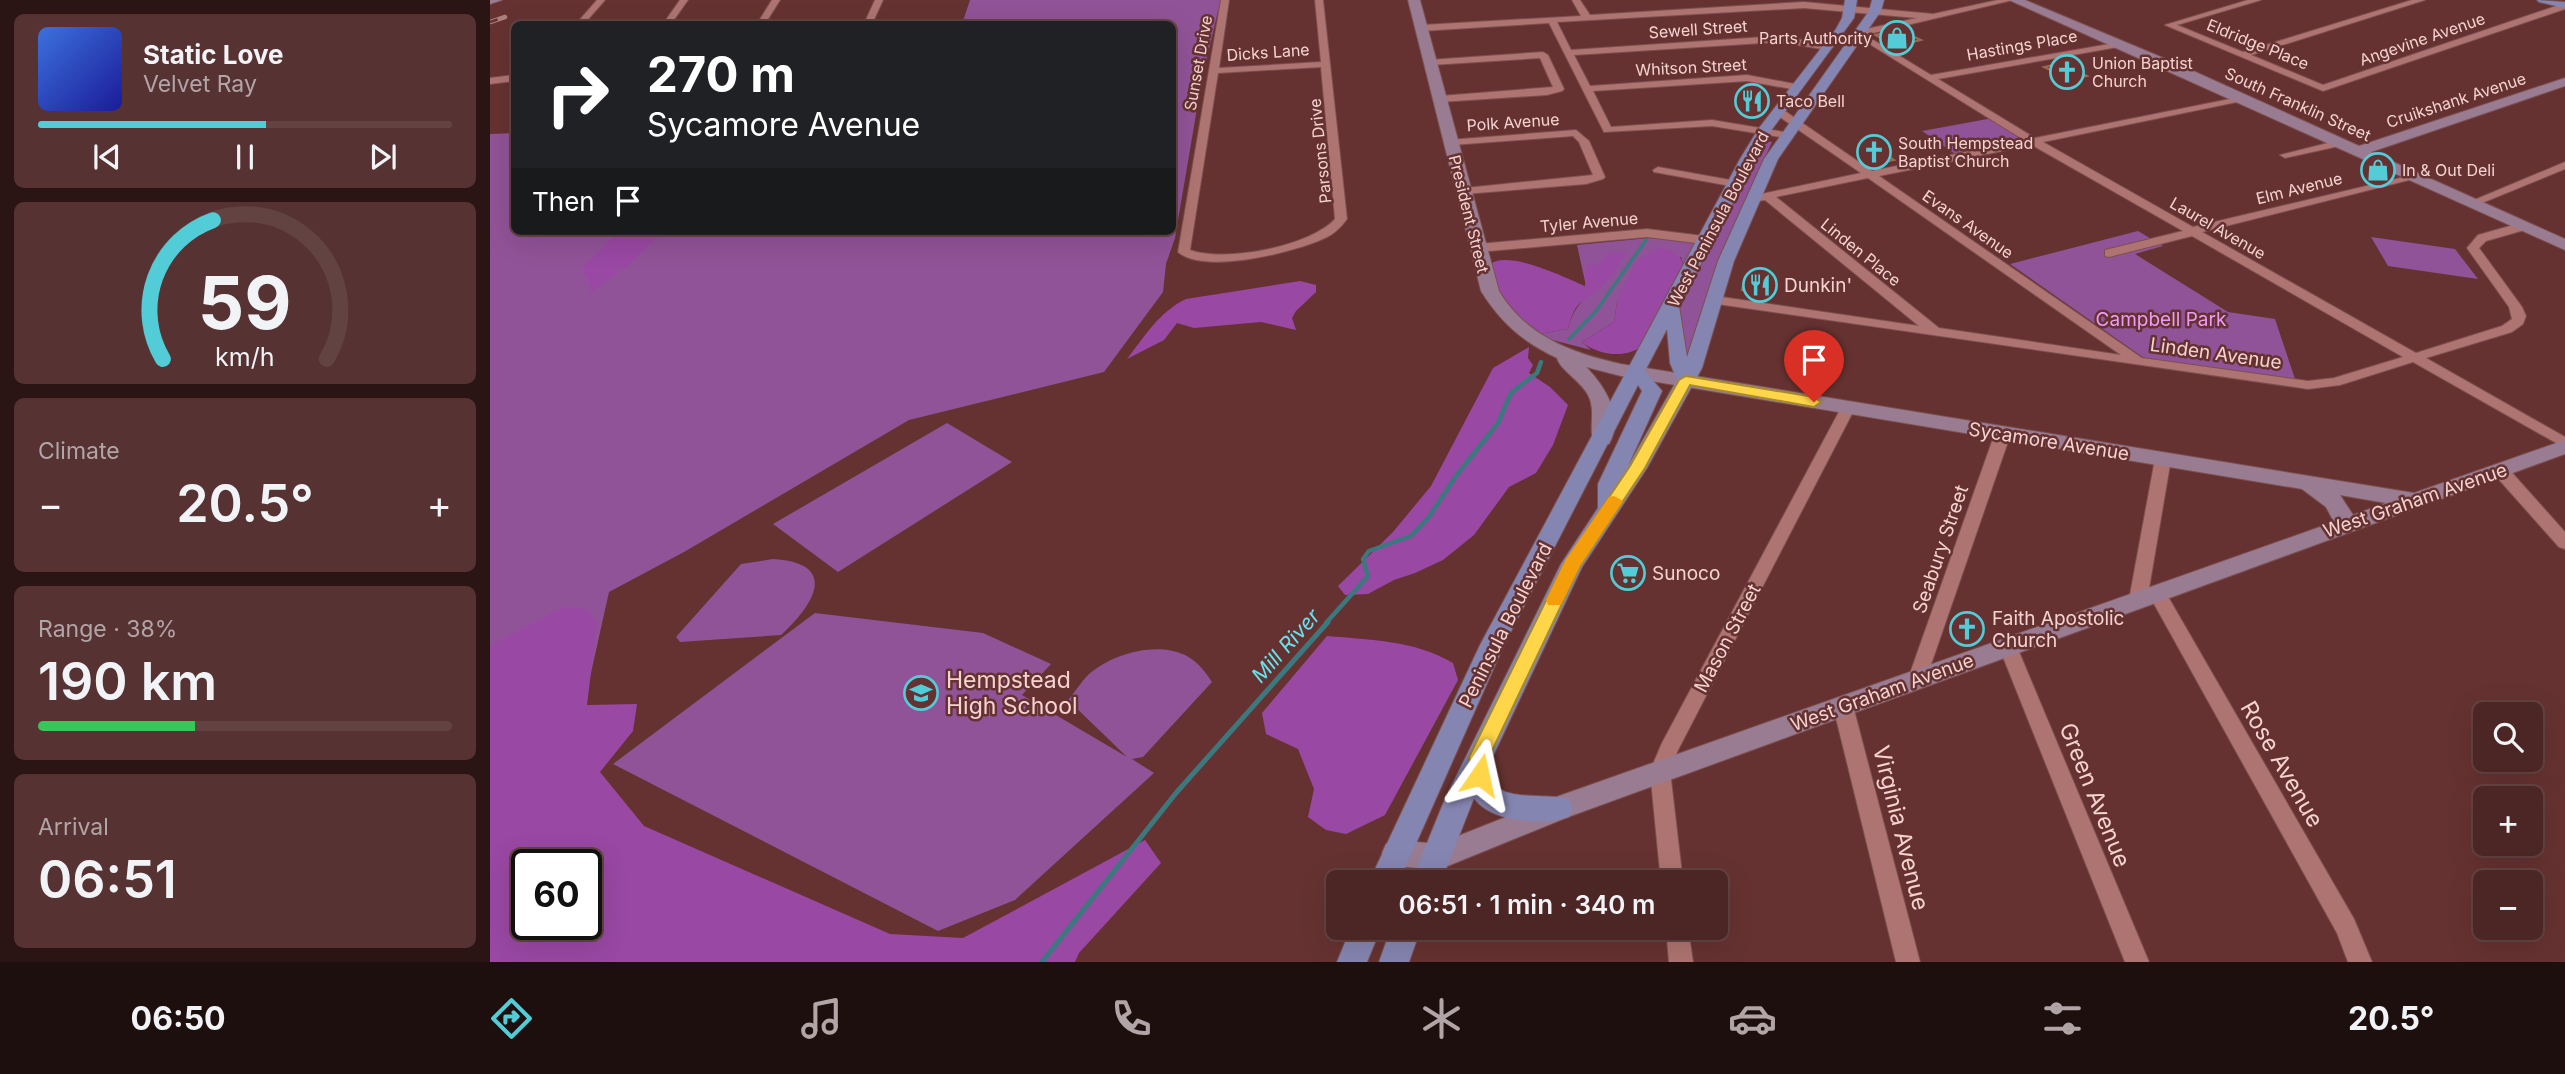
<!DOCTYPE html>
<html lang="en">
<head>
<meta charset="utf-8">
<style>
  :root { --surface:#4c2625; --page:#563232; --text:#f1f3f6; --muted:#b2a5a7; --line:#634342; --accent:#52ccd6 }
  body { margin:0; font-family:Inter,sans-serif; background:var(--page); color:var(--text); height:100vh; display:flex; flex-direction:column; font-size:26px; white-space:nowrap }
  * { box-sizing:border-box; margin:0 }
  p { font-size:23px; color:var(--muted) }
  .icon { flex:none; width:38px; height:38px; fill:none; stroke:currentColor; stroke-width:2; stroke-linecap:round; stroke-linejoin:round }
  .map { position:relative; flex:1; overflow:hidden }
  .side { display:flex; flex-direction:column; gap:14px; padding:14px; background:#2a1514; width:490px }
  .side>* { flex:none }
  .hud { position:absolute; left:21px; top:21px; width:665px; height:214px; border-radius:10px; box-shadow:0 7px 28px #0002,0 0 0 2px var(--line); background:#202124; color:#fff; overflow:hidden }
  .tools { position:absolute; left:1983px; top:702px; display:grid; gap:14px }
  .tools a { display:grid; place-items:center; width:70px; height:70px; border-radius:10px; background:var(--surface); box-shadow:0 7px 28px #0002,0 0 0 2px var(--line); font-size:35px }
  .speed { position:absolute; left:21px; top:849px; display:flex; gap:14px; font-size:35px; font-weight:700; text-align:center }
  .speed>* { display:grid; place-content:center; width:91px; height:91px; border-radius:50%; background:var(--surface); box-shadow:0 7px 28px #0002,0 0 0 2px var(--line); line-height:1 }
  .speed .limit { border:4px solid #111; border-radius:10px; background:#fff; color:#111 }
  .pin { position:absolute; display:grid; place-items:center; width:60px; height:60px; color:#fff; margin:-72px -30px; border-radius:50% 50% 50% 0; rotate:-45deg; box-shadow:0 0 7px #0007 }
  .pin .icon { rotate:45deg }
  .me { position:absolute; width:77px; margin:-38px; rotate:11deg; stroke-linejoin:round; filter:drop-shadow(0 0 5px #0008) }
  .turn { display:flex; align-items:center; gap:24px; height:147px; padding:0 21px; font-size:32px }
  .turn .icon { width:91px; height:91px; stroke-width:2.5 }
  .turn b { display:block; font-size:49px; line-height:60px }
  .then { display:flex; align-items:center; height:66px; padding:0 21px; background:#0003; gap:14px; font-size:26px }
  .big { font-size:52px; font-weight:600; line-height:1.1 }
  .side .tile { flex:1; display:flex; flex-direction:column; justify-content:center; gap:10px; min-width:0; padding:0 24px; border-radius:10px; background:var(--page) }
  .side .dial { align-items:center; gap:0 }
  .dial svg { height:182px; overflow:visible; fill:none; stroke:var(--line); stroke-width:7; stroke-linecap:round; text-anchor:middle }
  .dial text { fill:var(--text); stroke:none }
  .song { display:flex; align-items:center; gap:21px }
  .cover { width:84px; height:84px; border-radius:10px; background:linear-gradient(135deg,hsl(220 70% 55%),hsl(240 70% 35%)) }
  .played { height:7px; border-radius:4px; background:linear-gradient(90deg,var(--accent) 55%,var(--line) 55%) }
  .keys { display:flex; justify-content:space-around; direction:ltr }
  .heat { display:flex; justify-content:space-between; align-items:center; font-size:38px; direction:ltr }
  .charge { height:10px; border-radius:5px; background:linear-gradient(90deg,#34c759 38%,var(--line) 0) }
  .trip { position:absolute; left:836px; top:870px; width:402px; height:70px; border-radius:10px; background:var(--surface); box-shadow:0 7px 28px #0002,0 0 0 2px var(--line); font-weight:600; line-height:70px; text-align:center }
  .dock { display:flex; height:112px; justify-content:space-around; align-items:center; background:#1e0f0f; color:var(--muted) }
  .dock .icon { width:49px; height:49px }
  .dock .on { color:var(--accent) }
  .dock b { font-size:32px; color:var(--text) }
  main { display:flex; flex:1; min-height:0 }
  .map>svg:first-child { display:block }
</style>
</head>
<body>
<main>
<section class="side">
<div class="tile">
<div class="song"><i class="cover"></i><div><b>Static Love</b><p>Velvet Ray</p></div></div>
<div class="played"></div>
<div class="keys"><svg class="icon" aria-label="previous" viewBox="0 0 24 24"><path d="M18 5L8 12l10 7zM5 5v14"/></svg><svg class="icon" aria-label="pause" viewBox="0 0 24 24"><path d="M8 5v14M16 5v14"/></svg><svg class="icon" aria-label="next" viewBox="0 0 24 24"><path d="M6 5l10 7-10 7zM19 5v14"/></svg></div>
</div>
<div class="tile dial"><svg viewBox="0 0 100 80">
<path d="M14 69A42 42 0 1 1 86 69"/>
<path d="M14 69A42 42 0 0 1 36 8" stroke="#52ccd6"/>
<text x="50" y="56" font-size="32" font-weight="700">59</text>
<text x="50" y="72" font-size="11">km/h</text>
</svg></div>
<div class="tile"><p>Climate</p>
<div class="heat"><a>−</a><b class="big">20.5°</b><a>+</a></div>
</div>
<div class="tile"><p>Range · 38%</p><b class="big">190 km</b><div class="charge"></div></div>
<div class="tile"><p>Arrival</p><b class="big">06:51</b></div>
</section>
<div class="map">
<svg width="2075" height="962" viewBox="0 0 2075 962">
  <rect width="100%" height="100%" fill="#653231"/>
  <path fill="#905397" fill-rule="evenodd" d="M480,0H733L728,11L712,79L685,238L676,264L673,292L614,372L419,420L194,552L119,592L74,794L359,962H0V134L24,133V231H682V24H472ZM37,864H96V924H37Z
    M1503,118L1543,141L1468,156L1432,131Z
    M1276,141L1282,142L1234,247L1196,362L1189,329L1190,308L1224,237Z
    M1648,231L1673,246L1645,254L1738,312L1785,319L1806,382L1654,358L1520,264Z
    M1881,237L1965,249L1988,279L1898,266Z
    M1159,238L1208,242L1193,264L1191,257L1127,302L1124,322L1092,342L1101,350L1043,335L1078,329C1084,307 1092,299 1111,287L1110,263L1096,286L1087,245Z
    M457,423L522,462L348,572L283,524Z
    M283,559C350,563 324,605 291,635L190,642L186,637L251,564Z
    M325,613L493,633L561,664L532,695L637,757L578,700C585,692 591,682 598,675C621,654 666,641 695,655C707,661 715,671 722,682L653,757L642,759L664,773L525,900L448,931L123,764Z"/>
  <path fill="#9948a3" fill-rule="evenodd" d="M129,231H173L140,264L97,295L101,287L93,270L95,265Z
    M1169,248C1180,249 1190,253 1193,264L1149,348C1132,359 1106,354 1092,342L1124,322L1127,302L1146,261Z
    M1137,252C1129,263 1122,276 1113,285C1094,306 1087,294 1078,329L1043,335L1013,308L1000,264C1019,250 1074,277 1095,286L1097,266L1109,263L1119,253Z
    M810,281L826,285V292L806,311L802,318L806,330L771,322L704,328L687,323L674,340L637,359C655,336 669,312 696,299Z
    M1039,347L1038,358L1043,365L1039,373L1060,387L1078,405L1063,445L1046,473L1019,487L984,535L953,560L925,573L904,580L878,594L855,595L848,586L903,532L941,486L1003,368Z
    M74,607L98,609L107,623L97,705L147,704L143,731L110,772L154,826L400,934L473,938L655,840L671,863L589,953L585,962H0V646ZM96,864V924H37V864Z
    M837,636C881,640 924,640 963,663L968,680L895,815L856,834L836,830L818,817L824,789L808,749L776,734L772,713Z"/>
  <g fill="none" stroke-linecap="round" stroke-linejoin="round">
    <path stroke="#3b797e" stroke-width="3.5" d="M1079,339L1106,311L1156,240"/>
    <path stroke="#3b797e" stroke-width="4.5" d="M836,623L878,576L873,559L879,551L921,536L939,517L966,476L1008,423L1021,393L1047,373L1051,362"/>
    <path stroke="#3b797e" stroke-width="5" d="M552,962L686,793L838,622"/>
  </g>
  <path fill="#8d370a" stroke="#9c6954" stroke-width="2" d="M1409,30L1431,40L1406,46L1385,35Z
    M1571,63L1597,76L1581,80L1554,67Z
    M1384,146L1404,160L1389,163L1370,149Z
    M1255,277L1285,281L1282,294L1252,290Z"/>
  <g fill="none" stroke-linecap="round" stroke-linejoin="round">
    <g stroke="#7c5050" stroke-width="2">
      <path id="street" d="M107,0H115L94,24H86Z
        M190,0H198L181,24H173Z
        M282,0H290L275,24H267Z
        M385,0H393L382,24H374Z
        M731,0H739L729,68L831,62L825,0H833L857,219C851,227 845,233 837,237C807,252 715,275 688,252ZM831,67L845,219C821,246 734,263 700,250L728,73Z
        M1082,0H1090L1100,15L1314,2L1443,14L1508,0H1523L1375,35L1441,75L1631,42V46L1628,47L1448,79L1545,138L1755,96V100L1752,101L1553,142L1703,227L1927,174V178L1712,232L1926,353L2012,326L2022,319L2019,307L1977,248L1988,235L2034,222L2038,223V229L1996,241L1989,248L2032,307L2036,316L2033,324L2022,332L1936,358L2075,437V448L1923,362L1850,385L1818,389L1220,303V297L1225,296L1429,326L1275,200L1262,202L1256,199L1262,196L1371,173L1284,113V109H1292L1382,171L1534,140L1365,35L1367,31L1427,18L1314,8L1067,22L1081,50L1289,36L1341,45L1343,47L1338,50L1289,42L1084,55L1100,86L1257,75L1310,85V89L1307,90L1257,81L1103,91L1121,127L1222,120L1300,133V137L1296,138L1222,126L1114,132L1059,23L932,31L928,28L932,25L1091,16ZM1542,145L1693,231L1615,250V256L1619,257L1702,236L1913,357L1844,378L1818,381L1652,358L1389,176ZM1378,178L1631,355L1449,328L1286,197Z
        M1758,0H1771L1687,25L1753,52L1922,0H1935L1761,55L1833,85L2075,3V9L1833,91L1675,25Z
        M1053,52L1058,55L1074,89L1072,91L1057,95L950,102L945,99L950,96L1063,87L1050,58L941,65L938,64V60Z
        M24,75V81L0,84V78Z
        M1086,130L1099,141L1115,177L1113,179L1096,184L975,194L969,191L975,188L1103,175L1089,142L1083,136L962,145L958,144V140Z
        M1850,140L1854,141V145L1795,158L1790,155Z
        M2075,162V169L1987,205L1977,203Z
        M1168,167L1246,181L1252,184L1246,187L1164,172L1163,170Z
        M1157,229L1214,236L1220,240L1214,244L1157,237L988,252L982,248L988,244Z
        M1358,403L1365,408L1188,750L1180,771L1193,882H1171L1160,771L1172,743L1351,408Z
        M1513,428L1521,433L1436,679L1434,684L1427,687L1420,684L1418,679L1505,433Z
        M1673,454L1681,459L1657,600L1654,605H1642L1639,600L1665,459Z
        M2010,465L2016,466L2075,532V549L2069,547L2004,474L2002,470L2004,466Z
        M1667,587L1673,588L1864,919L1882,962H1858L1847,933L1658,593L1661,588Z
        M1518,640L1524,642L1527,647L1659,962H1635L1509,647L1512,642Z
        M1353,698L1360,700L1363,706L1430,962H1406L1343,706L1346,700Z
        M1176,928H1198L1203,962H1179Z"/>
    </g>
    <g stroke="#7c5050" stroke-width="2">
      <path id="secondary" d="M0,0H12L0,4Z
        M918,0H930L1009,291C1036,336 1081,353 1131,364L1924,493L2075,440V454L1078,817L948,870L906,866L896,862L892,853L896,844L906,840L948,844L1069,796L1844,522L1836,507L1812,489L1131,376L1096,367C1114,385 1135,417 1119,444H1105C1097,432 1107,411 1098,395C1091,381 1070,370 1067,358C1033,342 1011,323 991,291ZM1850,495L1896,503L1863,515Z
        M1519,0H1535L1690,65L1869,146L2075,78V86L1881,152L2075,239V250Z"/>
    </g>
    <g stroke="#7c5050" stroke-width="2">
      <path id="primary" d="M1355,0H1367L1364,18L1280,132L1189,306L1197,357L1228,261L1274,159L1379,11L1382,0H1394L1391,11L1288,159L1244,261L1212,368L1157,468L1092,567L1002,758C1002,765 1001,774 1003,781C1011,802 1061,793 1079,799L1083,808L1079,817C1053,826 1000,822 984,798L951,882H921L955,799L1071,564L1108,508V484L1152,391L1148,385L1014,645L909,882H879L990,645L1250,159L1269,128L1346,29L1352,18ZM1177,329L1180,363L1187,380L1138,466L1172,391L1155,371Z
        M2047,0L2075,2V8L2049,2Z
        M861,928H891L877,962H847Z
        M901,928H931L919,962H889Z"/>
    </g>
    <use href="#street" fill="#ae7471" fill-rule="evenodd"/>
    <use href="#secondary" fill="#997c91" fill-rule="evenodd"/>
    <use href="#primary" fill="#8585b1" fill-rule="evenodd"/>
    <g stroke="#ab807f" stroke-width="4.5">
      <path id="rail" d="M0,22L15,17"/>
    </g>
    <use href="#rail" stroke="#653231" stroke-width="2.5" stroke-dasharray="8" stroke-linecap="butt"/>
  </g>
  <path fill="#ffd54a" stroke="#a68a30" stroke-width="2" d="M1196,376L1324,397L1331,402L1324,407L1200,385L1155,468L1090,566L999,757L1000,775L997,781L990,784L982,781L979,757L1074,564L1140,466L1189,380Z"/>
  <path fill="#f59e0b" d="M1124,496L1133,501L1090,566L1071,605H1058L1056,600L1076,559L1119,497Z"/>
  <defs>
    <g id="shop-ring" transform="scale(1.75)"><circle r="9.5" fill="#653231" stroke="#52ccd6" stroke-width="1.5"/><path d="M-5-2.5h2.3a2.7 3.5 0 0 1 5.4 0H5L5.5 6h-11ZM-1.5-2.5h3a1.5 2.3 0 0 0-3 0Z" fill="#52ccd6"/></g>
    <g id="church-ring" transform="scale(1.75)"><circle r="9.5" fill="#653231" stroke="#52ccd6" stroke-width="1.5"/><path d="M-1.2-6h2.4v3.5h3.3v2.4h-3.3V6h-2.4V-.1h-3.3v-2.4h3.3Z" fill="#52ccd6"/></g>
    <g id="restaurant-ring" transform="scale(1.75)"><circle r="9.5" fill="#653231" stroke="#52ccd6" stroke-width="1.5"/><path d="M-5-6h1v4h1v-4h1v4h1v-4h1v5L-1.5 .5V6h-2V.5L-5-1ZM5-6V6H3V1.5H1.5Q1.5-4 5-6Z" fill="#52ccd6"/></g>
    <g id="supermarket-ring" transform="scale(1.75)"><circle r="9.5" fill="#653231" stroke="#52ccd6" stroke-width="1.5"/><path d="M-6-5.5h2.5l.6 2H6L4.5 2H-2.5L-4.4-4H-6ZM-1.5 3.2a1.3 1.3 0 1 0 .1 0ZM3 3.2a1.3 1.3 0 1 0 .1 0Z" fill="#52ccd6"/></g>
    <g id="school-ring" transform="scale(1.75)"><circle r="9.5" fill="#653231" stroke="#52ccd6" stroke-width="1.5"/><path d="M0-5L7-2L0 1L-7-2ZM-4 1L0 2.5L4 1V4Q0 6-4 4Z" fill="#52ccd6"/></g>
  </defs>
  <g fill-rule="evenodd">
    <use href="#shop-ring" x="1407" y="38"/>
    <use href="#church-ring" x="1577" y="72"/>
    <use href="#restaurant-ring" x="1262" y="101"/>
    <use href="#church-ring" x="1384" y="152"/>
    <use href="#shop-ring" x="1888" y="170"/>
    <use href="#restaurant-ring" x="1270" y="285"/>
    <use href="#supermarket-ring" x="1138" y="573"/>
    <use href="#church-ring" x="1477" y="629"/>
    <use href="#school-ring" x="431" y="693"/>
  </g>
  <g text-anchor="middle" stroke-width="5" stroke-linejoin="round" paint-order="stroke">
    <g font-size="16" fill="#f4d3d1" stroke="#653231">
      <text transform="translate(1208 29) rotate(-4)" y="6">Sewell Street</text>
      <text transform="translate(1932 39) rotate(-19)" y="6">Angevine Avenue</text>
      <text transform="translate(1768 44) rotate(22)" y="6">Eldridge Place</text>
      <text transform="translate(1532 45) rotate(-10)" y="6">Hastings Place</text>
      <text transform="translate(778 52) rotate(-4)" y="6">Dicks Lane</text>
      <text transform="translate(708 63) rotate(-80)" y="6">Sunset Drive</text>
      <text transform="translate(1201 67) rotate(-3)" y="6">Whitson Street</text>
      <text transform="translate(1966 100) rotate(-18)" y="6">Cruikshank Avenue</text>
      <text transform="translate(1808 104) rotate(24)" y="6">South Franklin Street</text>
      <text transform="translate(1023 122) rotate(-4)" y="6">Polk Avenue</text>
      <text transform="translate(830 151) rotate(-96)" y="6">Parsons Drive</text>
      <text transform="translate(1809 188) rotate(-14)" y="6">Elm Avenue</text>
      <text transform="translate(979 214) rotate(76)" y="6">President Street</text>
      <text transform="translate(1228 219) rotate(-62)" y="6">West Peninsula Boulevard</text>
      <text transform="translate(1099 222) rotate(-5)" y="6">Tyler Avenue</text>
      <text transform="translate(1478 224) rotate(35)" y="6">Evans Avenue</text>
      <text transform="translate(1728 228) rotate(30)" y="6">Laurel Avenue</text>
      <text transform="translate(1371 252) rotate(39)" y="6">Linden Place</text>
    </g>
    <g font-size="16" fill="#f4d3d1" stroke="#653231" text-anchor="start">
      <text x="1382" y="44" text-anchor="end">Parts Authority</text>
      <text x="1602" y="69">Union Baptist<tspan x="1602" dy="18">Church</tspan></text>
      <text x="1286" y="107">Taco Bell</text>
      <text x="1408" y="149">South Hempstead<tspan x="1408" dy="18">Baptist Church</tspan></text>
      <text x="1912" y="176">In &amp; Out Deli</text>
    </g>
    <g font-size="19" fill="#f4d3d1" stroke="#653231" text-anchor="start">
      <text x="1294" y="292">Dunkin'</text>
      <text x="1162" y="580">Sunoco</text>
      <text x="1502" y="625">Faith Apostolic<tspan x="1502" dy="22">Church</tspan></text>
    </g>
    <g font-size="19" fill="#ed9bf7" stroke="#653231">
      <text x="1671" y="326">Campbell Park</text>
    </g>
    <g font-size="19" fill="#f4d3d1" stroke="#653231">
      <text transform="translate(1726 353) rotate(8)" y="7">Linden Avenue</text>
      <text transform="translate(1559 441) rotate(9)" y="7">Sycamore Avenue</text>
      <text transform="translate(1925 500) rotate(-19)" y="7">West Graham Avenue</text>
      <text transform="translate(1450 549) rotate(-71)" y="7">Seabury Street</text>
      <text transform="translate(1015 625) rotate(-63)" y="7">Peninsula Boulevard</text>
      <text transform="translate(1237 638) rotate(-62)" y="7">Mason Street</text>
      <text transform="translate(1392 692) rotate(-20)" y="7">West Graham Avenue</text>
    </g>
    <g font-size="21" font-style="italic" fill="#63e4ef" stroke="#653231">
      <text transform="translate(796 646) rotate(-48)" y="7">Mill River</text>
    </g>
    <g font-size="23" fill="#f4d3d1" stroke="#653231" text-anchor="start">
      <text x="456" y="688">Hempstead<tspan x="456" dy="26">High School</tspan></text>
    </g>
    <g font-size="23" fill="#f4d3d1" stroke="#653231">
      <text transform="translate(1792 764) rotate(60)" y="8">Rose Avenue</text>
      <text transform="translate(1605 795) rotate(68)" y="8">Green Avenue</text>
      <text transform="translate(1411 828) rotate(76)" y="8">Virginia Avenue</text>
    </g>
  </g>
</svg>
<div class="tools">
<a><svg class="icon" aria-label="search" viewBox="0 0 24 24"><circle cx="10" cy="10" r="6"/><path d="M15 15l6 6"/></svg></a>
<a>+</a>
<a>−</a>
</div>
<div class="speed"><div class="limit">60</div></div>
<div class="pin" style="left:1324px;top:402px;background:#d93025"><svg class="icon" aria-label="arrive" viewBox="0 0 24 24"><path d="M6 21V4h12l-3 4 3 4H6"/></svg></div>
<svg class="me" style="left:990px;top:775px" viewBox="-20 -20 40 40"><path d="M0-17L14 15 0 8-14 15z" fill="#ffd54a" stroke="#fff" stroke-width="4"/></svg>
<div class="trip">06:51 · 1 min · 340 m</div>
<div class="hud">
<div class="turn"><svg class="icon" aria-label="right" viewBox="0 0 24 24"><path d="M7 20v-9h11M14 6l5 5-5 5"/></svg><div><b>270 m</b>Sycamore Avenue</div></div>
<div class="then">Then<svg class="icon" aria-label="arrive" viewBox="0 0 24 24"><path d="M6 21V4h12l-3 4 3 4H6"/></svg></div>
</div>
</div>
</main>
<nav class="dock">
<b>06:50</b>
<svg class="icon on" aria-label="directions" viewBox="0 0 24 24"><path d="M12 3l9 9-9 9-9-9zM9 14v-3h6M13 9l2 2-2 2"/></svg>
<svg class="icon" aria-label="music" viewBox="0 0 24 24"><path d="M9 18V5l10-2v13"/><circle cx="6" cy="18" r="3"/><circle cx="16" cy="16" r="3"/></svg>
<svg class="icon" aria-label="phone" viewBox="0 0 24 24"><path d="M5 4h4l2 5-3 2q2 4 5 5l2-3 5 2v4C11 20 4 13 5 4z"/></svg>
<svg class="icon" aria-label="climate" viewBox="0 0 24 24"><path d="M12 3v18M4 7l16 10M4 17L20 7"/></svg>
<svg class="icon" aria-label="car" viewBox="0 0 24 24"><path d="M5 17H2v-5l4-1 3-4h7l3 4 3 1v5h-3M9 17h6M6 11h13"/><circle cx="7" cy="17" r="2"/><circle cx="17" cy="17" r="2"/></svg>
<svg class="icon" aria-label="filters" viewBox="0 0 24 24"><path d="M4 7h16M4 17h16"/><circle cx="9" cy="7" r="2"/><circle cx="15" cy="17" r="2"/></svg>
<b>20.5°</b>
</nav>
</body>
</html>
